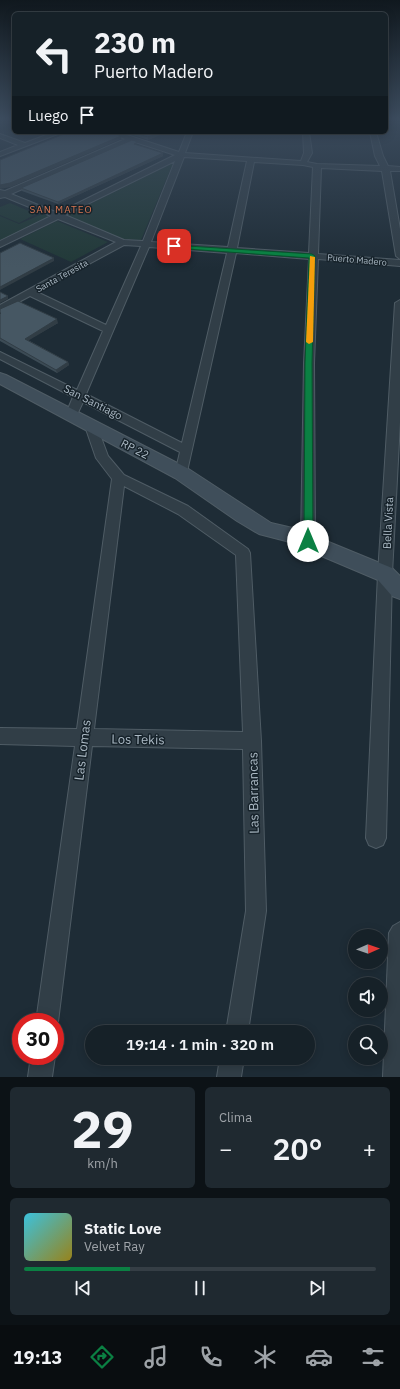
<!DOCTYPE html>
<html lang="es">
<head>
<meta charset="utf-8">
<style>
  :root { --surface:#162128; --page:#1f2930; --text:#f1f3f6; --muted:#9ea3a8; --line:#353e45; --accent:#0b8043 }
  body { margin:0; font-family:"IBM Plex Sans",sans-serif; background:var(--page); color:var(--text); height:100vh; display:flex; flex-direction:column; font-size:15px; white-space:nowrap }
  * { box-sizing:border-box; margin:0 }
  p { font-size:13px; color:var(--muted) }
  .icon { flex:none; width:22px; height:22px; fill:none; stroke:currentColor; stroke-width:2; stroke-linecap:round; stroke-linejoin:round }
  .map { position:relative; height:1077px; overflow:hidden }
  .sheet { display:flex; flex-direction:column; gap:10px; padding:10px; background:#0c1216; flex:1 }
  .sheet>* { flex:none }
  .hud { position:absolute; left:12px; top:12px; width:376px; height:122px; border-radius:6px; box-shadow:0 2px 10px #0003,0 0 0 1px var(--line); background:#162128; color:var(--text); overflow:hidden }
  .needle { width:26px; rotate:88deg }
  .buttons { position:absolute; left:348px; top:929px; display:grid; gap:8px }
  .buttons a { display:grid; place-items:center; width:40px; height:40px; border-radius:50%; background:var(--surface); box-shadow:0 2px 10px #0003,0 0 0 1px var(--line); font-size:20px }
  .speed { position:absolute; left:12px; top:1013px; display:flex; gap:8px; font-size:20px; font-weight:700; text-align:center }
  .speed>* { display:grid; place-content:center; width:52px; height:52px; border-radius:50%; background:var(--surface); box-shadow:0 2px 10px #0003,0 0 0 1px var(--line); line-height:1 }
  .speed .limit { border:6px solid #d22; background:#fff; color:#111 }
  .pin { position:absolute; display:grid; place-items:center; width:34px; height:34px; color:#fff; margin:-17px; border-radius:8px; box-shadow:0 2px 6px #0006 }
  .me { position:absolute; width:44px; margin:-22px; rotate:0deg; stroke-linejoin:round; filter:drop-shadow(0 0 3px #0008) }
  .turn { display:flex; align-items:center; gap:14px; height:84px; padding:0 16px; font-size:18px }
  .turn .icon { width:52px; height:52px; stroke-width:2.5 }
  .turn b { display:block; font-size:28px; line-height:34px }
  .then { display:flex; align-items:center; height:38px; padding:0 16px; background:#0003; gap:8px; font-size:15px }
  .big { font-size:30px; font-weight:600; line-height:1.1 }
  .sheet .tile { flex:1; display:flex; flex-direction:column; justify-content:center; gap:6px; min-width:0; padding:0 14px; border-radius:6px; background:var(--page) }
  .sheet .dial { align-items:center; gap:0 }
  .dial b { font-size:52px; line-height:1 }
  .song { display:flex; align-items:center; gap:12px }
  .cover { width:48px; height:48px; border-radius:6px; background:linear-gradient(135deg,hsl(190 70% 55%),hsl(50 70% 35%)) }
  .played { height:4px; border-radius:2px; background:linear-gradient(90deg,var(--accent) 30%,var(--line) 30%) }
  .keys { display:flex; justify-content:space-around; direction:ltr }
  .heat { display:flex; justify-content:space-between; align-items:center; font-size:22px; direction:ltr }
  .sheet .tiles { flex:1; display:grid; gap:10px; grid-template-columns:1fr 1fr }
  .tile:last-child { grid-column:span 2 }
  .trip { position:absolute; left:85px; top:1025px; width:230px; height:40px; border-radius:20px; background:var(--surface); box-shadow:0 2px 10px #0003,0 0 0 1px var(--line); font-weight:600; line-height:40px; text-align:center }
  .tabs { display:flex; height:64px; justify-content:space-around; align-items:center; background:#090d10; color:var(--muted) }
  .tabs .icon { width:28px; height:28px }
  .tabs .active { color:var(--accent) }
  .tabs b { font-size:18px; color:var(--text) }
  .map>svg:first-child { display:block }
</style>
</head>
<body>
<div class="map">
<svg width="400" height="1077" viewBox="0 0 400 1077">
  <rect width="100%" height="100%" fill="#1e2c36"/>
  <path fill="#213937" d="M173,163L141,240L122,239L66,216Z
    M10,203L36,214L19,223L0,215V207Z
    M42,214L53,218L0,243V216L19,224Z
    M57,221L108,242L71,262L20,239Z"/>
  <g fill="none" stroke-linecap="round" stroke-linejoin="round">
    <g stroke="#4f5c65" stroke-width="2">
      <path id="street" d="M54,132H63L0,156V152L18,145L0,138V134L25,143Z
        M108,132H118L179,152L187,132H193L185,153L301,161L304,153L303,132H309L312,153L307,162L317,164L380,166L375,156L370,132H376L383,156L388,166L400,167V171H390L400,229V259L396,256L382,171L321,168L318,254L400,260V266L318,259L314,363L315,541L313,545L308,546L303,545L301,541L304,363L309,259L236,253L186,476L181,477L176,476L175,473L180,452L83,402L75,419H67L65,416L73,397L0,359V352L77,390L103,331L30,296L0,312V305L116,242L58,219L0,247V241L51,216L5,197L0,198V190L5,191L125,139ZM132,141L175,155L58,213L11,194ZM184,157L247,161L228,247L151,242ZM175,161L143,241L124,240L65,215ZM254,162L303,165L313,167L309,253L237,248ZM124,245L141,246L106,325L37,292ZM149,247L227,253L182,443L86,394Z
        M400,300V422L392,574L386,838L383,845L376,848L369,845L366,838L378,574L395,303Z
        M92,425L96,426L98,429L108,456L124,475L188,506L248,549L250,553L261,741L266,911L248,1032H226L246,911L243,749L92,746L58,1022L55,1030V1022H36L75,746L0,744V728L77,729L112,479L96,458L86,429L88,426ZM124,486L178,514L236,555L243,732L94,729Z
        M400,922V1077H383L389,933L393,926Z
        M31,1056H55L52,1077H28Z
        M220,1058H244L241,1077H217Z"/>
    </g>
    <g stroke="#4f5c65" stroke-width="2">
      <path id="secondary" d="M0,373L6,375L187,468L271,523L297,529L392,568L400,576V599L392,596L378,580L286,541L259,534L237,521L175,478L0,384Z"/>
    </g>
    <use href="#street" fill="#313e47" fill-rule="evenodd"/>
    <use href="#secondary" fill="#3f4e5a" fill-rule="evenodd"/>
  </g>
  <path fill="#3c4b55" d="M123,132H167L148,140Z
    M137,145L163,156L58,204L22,191L21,188L138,145Z
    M0,309L58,323L28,340L68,362L69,365L57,373L0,341Z"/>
  <path fill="#313d45" d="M159,132H167L148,140V137Z
    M121,136V139L11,187L0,189V185Z
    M163,153V156L58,204V202Z
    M54,258V261L0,290V287Z
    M8,296V299L0,303V300Z
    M57,319L58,323L26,342L25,339Z
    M68,362L69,365L57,373L56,370Z"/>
  <path fill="#465763" stroke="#313d45" d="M69,132H111L121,136L10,183L0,185V160Z
    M132,132H159L148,137Z
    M132,140L138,142L134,144L163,153L58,202L21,188Z
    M20,243L54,258L0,287V253Z
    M0,292L8,296L0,300Z
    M18,301L57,319L25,339L68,362L56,370L0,338V314L1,313H0V309Z"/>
  <linearGradient id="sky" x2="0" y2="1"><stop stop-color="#10181e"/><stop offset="0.44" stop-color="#3b4b5d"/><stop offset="1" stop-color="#3b4b5d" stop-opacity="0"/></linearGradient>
  <rect width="400" height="269" fill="url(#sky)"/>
  <path fill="#0b8043" stroke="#07532c" d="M172,245L312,254L315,256L312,363L313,541L311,543L308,544L304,541L305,363L309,258L174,248L172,246Z"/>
  <path fill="#f59e0b" d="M310,256L315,257L313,342L309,344L306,342Z"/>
  <g text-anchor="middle" stroke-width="3" stroke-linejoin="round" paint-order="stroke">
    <g font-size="9" fill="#abb9c4" stroke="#17232b">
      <text transform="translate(357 260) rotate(5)" y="3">Puerto Madero</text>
      <text transform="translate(62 276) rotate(-29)" y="3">Santa Teresita</text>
    </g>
    <g font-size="10" letter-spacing="1" fill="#d77653" stroke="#17232b">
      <text x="61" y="213">SAN MATEO</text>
    </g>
    <g font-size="11" fill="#abb9c4" stroke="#17232b">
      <text transform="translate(93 402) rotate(27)" y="4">San Santiago</text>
      <text transform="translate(135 449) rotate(27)" y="4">RP 22</text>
      <text transform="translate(388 523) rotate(-87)" y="4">Bella Vista</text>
    </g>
    <g font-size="13" fill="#abb9c4" stroke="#17232b">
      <text transform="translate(138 739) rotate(1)" y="5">Los Tekis</text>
      <text transform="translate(82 750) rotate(-83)" y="5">Las Lomas</text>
      <text transform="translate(253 793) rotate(-91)" y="5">Las Barrancas</text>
    </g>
  </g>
</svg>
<div class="buttons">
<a><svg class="needle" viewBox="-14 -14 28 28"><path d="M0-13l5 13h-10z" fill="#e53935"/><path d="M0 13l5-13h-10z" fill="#9ea3a8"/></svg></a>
<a><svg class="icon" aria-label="sound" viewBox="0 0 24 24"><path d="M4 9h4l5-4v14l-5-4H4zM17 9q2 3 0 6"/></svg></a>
<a><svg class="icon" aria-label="search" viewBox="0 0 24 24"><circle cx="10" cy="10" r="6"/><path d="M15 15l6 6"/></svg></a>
</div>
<div class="speed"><div class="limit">30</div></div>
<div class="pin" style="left:174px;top:246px;background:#d93025"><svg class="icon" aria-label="arrive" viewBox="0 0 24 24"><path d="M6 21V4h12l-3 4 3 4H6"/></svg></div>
<svg class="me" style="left:308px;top:541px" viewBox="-20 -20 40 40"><circle r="19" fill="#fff"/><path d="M0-13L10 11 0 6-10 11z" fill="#0b8043"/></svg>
<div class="trip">19:14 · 1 min · 320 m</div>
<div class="hud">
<div class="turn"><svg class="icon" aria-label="left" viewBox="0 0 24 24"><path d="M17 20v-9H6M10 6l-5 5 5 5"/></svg><div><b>230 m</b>Puerto Madero</div></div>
<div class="then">Luego<svg class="icon" aria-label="arrive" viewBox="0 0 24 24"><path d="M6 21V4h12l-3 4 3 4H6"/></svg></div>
</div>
</div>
<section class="sheet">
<div class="tiles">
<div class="tile dial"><b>29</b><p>km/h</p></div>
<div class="tile"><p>Clima</p>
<div class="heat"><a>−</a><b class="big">20°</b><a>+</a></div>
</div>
<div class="tile">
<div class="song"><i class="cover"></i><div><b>Static Love</b><p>Velvet Ray</p></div></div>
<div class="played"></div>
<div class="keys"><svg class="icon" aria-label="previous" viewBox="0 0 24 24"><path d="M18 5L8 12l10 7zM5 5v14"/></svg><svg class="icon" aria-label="pause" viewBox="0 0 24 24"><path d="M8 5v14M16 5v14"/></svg><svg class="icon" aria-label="next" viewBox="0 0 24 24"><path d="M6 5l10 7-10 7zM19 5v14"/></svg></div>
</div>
</div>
</section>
<nav class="tabs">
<b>19:13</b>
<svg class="icon active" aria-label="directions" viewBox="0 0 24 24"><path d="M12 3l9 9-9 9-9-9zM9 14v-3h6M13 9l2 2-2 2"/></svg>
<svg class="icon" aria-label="music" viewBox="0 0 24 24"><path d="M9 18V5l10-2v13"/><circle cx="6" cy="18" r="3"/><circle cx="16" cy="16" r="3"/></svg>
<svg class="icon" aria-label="phone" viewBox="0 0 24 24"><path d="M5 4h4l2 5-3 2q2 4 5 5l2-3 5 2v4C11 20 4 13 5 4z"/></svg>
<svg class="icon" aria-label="climate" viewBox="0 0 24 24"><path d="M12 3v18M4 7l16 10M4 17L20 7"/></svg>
<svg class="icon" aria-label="car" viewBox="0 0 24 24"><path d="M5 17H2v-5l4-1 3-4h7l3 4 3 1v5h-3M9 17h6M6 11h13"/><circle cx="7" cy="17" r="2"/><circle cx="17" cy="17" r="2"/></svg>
<svg class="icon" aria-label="filters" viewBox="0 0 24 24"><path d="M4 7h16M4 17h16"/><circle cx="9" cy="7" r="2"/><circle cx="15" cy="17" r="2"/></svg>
</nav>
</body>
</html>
